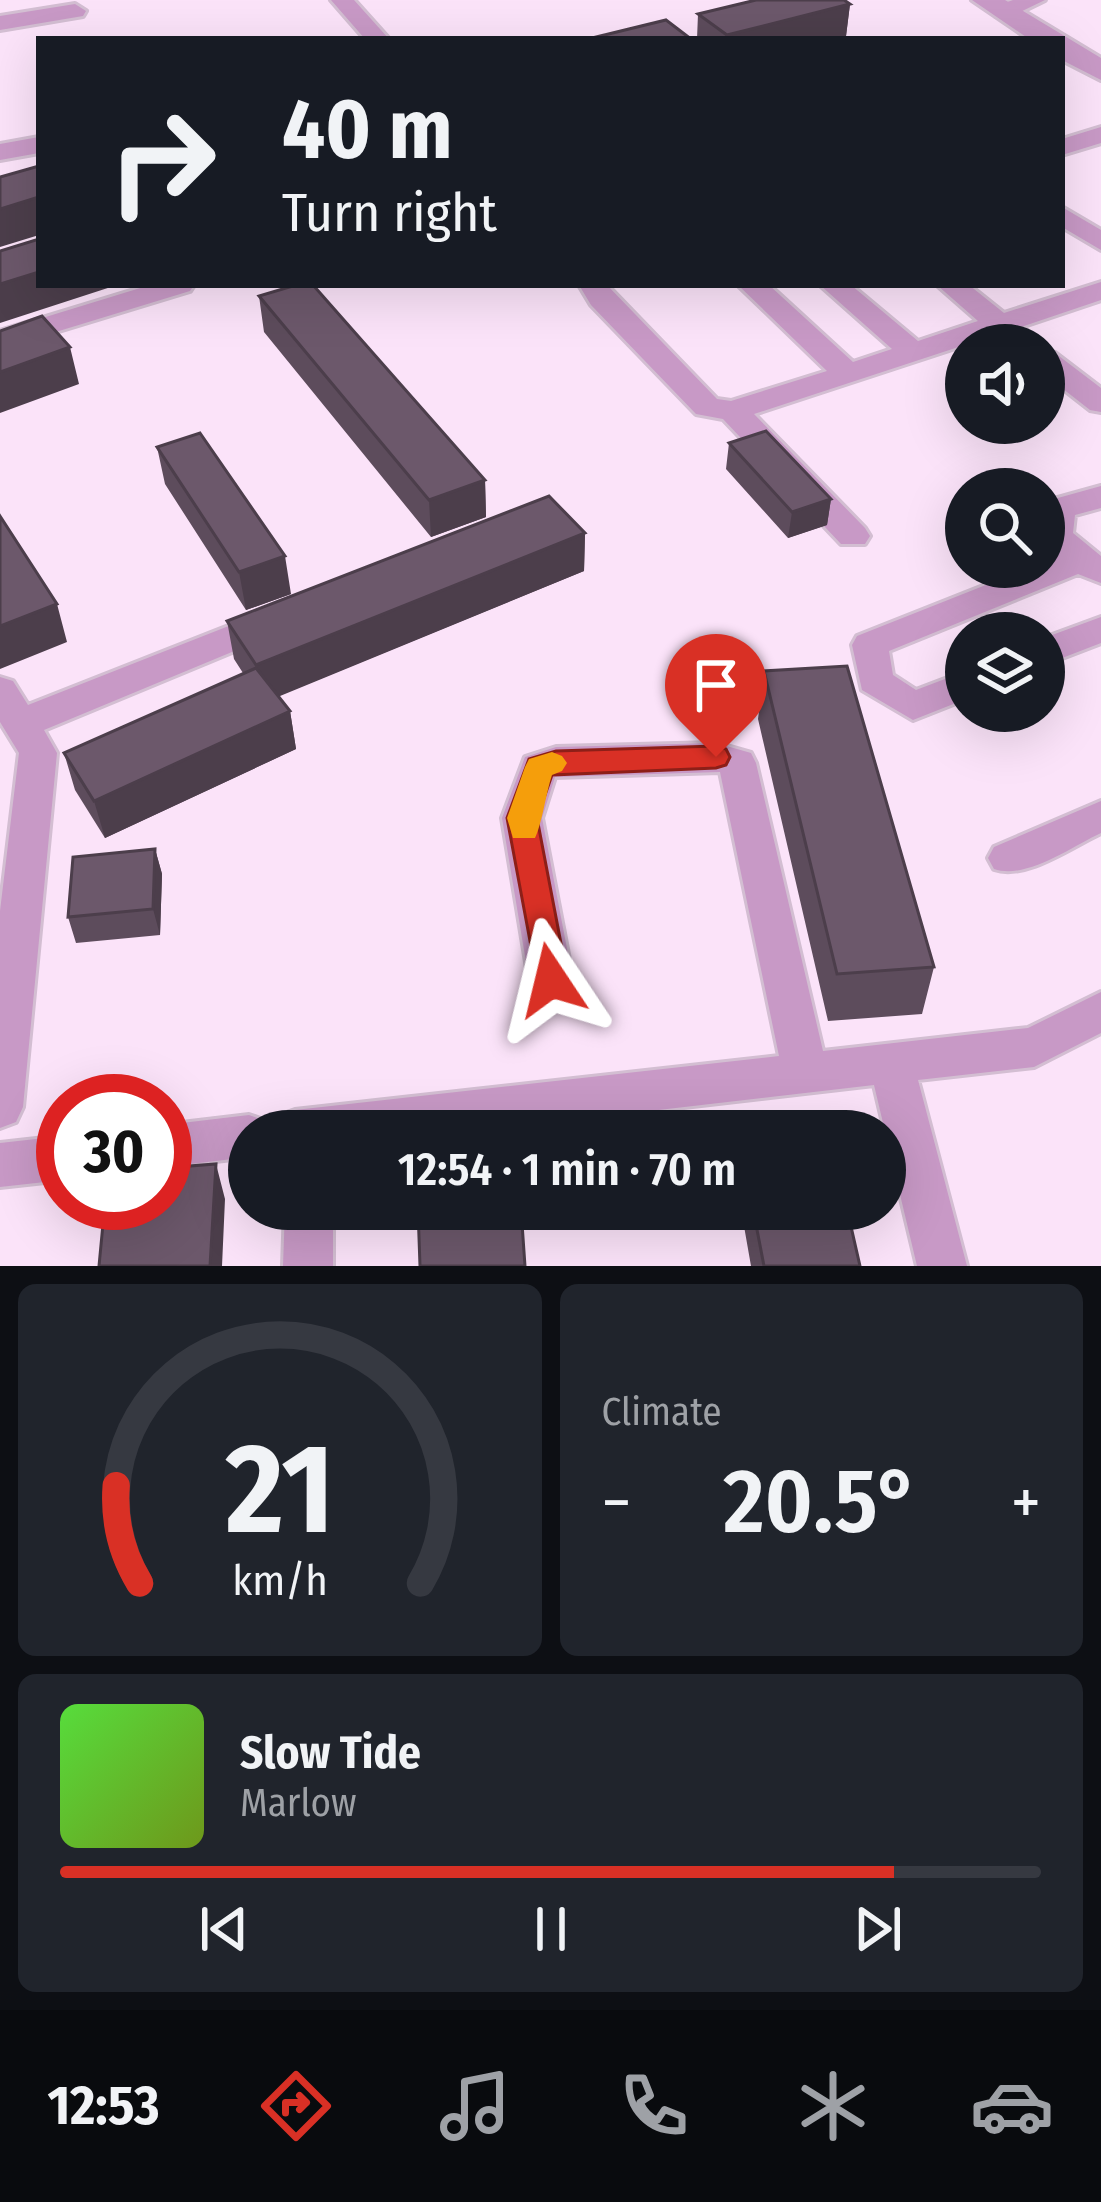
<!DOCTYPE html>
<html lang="en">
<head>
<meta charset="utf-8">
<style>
  :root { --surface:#171b24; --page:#20242c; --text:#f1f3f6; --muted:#9ea1a6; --line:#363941; --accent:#d93025 }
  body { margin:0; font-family:"Fira Sans Condensed",sans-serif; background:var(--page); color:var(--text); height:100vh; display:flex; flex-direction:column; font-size:45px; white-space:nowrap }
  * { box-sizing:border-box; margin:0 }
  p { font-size:39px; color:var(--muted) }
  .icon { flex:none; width:66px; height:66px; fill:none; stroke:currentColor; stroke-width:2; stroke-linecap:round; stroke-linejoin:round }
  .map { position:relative; height:1266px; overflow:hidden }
  .drawer { display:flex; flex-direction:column; gap:18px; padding:18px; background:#0d0f14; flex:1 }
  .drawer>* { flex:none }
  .guide { position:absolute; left:36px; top:36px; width:1029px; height:252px; border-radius:0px; box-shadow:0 12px 48px #0002; background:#171b24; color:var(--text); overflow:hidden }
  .tools { position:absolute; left:945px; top:324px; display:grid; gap:24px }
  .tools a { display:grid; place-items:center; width:120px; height:120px; border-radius:50%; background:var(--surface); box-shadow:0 12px 48px #0002; font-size:60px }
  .speed { position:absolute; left:36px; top:1074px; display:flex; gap:24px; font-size:60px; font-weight:700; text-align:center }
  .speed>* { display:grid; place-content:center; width:156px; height:156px; border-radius:50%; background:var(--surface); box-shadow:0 12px 48px #0002; line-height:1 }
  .speed .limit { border:18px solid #d22; background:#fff; color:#111 }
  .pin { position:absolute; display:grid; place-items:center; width:102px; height:102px; color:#fff; margin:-123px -51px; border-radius:50% 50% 50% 0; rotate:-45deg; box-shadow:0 0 12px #0007 }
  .pin .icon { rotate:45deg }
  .me { position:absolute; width:132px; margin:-66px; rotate:350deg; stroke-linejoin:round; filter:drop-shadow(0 0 9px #0008) }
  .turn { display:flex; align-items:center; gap:42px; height:252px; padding:0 48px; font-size:54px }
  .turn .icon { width:156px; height:156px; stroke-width:2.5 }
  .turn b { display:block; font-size:84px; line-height:102px }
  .big { font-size:90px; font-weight:600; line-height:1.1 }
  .drawer .tile { flex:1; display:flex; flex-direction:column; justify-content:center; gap:18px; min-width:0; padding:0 42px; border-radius:18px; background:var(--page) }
  .drawer .dial { align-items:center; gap:0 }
  .dial svg { height:312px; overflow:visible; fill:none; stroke:var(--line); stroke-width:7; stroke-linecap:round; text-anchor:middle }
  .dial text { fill:var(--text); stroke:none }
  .song { display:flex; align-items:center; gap:36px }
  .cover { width:144px; height:144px; border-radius:18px; background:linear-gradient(135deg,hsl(110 70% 55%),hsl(80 70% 35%)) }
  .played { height:12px; border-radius:6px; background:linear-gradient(90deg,var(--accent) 85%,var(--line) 85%) }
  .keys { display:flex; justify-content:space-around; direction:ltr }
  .heat { display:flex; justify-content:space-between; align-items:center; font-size:66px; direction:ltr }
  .drawer .tiles { flex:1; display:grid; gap:18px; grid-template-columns:1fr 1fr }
  .tile:last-child { grid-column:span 2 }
  .trip { position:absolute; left:228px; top:1110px; width:678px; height:120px; border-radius:60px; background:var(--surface); box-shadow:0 12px 48px #0002; font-weight:600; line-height:120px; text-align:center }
  .tab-bar { display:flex; height:192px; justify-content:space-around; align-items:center; background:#090b0e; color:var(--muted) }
  .tab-bar .icon { width:84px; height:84px }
  .tab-bar .selected { color:var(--accent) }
  .tab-bar b { font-size:54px; color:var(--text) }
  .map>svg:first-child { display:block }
</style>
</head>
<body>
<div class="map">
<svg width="1101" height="1266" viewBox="0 0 1101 1266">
  <rect width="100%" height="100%" fill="#fbe3f9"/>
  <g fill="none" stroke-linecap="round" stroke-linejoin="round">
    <g stroke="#d3bed2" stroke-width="6">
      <path id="minor" d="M331,0H354L389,39H365Z
        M1013,0H1045L1012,16H996V6Z
        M75,4L86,11L83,16L0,30V16Z
        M1101,127V143L1062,155V139Z
        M39,137V153L0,160V144Z
        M1062,207L1101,230V250L1062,227Z
        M1101,282V300L1021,327L1041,345H1008L995,335L754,414L865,528L870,536L865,544H841L723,419L696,414L591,305L579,285H607L717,399L731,401L827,371L738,285H769L853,362L892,349L820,285H851L918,341L978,321L937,285H969L1004,313Z
        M150,285H194L190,291L0,349V331Z
        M1044,350L1055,353L1101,388V412L1090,410L1044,374Z
        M1101,486V508L1075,515L1073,533L1101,556V583L1078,574L889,651L893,675L916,690L966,671V699L913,720L862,690L852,645L857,636L1031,567H1044V562L1058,556L1044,544L1047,501Z
        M272,609L285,612L290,621L285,630L44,730L57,753L23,1107L16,1122L0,1128V911L19,753L0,722V677L13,681L28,705Z
        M1101,617V643L1044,665V638Z
        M716,743L751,753L756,763L823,1051L1028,1028L1101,992V1033L1034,1067L918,1080L967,1266H917L874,1085L478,1131H272L278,1116L295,1110L779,1056L720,772L555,777L542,818L573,980L566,993L551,998L536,993L529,980L502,818L525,757L556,747Z
        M1101,801V833C1071,847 1026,880 994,869L988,858L994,847Z
        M249,1115L266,1121L270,1131H249V1157L165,1167V1125Z
        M63,1136V1180L0,1187V1143Z
        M285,1209H333V1266H283Z"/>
    </g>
    <g stroke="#d3bed2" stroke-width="6">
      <path id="tertiary" d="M972,0H1005L1101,58V80L1062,60V39H1029Z"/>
    </g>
    <use href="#minor" fill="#c899c6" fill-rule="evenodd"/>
    <use href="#tertiary" fill="#c899c6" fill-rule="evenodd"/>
  </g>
  <path fill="#5d4c5c" d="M850,4L846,36L835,39H697L698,14Z
    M259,296L485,480L486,517L431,537L264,332Z
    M729,443L831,499L827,525L788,538L726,469Z
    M157,447L291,594L246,610L165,484Z
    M585,533L584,571L278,696L290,711L296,749L105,838L75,790L64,753L243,673L234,659L227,621Z
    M764,671L934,967L922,1014L828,1021L758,719Z
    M155,849L162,874L160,935L76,943L68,917Z
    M741,1209H847L860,1266H751Z"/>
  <path fill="#4c3e4b" d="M850,4L846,36L835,39H727V35Z
    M39,197V235L0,247V209Z
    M39,272V285H117L0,323V284Z
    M70,347L79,384L0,413V372Z
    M485,480L486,517L431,537L429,500Z
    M831,499L827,525L788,538L792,512Z
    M585,533L584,571L263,703L256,665Z
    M285,556L291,594L246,610L239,572Z
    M57,604L67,642L0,669V626Z
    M290,711L296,749L105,838L94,801Z
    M155,849L162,874L160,935L153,909Z
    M216,1164L225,1199L222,1266H210Z"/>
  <path fill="#6c586b" stroke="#4c3e4b" stroke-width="3" d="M756,0H844L850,4L727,35L698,14Z
    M666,20L691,39H588Z
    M39,166V197L0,209V177Z
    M39,239V272L0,284V251Z
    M296,285H313L485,480L429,500L259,296Z
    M42,316L70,347L0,372V331Z
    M766,431L831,499L792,512L729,443Z
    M200,433L285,556L239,572L157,447Z
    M549,496L585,533L256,665L227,621Z
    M0,516L57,604L0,626Z
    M847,666L934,967L837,974L764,671Z
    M256,668L290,711L94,801L64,753Z
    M155,849L153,909L68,917L73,857Z
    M828,1123L829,1131L739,1130Z
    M216,1164L210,1266H99L105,1203H165V1168Z
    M418,1209H521L525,1266H420Z
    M753,1209H847L860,1266H764Z"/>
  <path fill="#d93025" stroke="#8d1f18" stroke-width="3" d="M716,746L726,749L730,757L726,765L716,768L552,775L537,818L568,980L563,989L551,993L539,989L507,818L529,759L556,751Z"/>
  <path fill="#f59e0b" d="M552,752L562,756L567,763L562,771L552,775C546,793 542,824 535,838H513L507,818L525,767L529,759Z"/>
</svg>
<div class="tools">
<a><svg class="icon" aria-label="sound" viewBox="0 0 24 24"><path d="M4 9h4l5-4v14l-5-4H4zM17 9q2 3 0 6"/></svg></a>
<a><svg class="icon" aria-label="search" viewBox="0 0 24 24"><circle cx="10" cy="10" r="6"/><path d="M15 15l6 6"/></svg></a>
<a><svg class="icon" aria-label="layers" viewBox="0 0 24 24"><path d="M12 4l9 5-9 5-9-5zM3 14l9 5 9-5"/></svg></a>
</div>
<div class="speed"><div class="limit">30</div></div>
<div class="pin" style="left:716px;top:757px;background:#d93025"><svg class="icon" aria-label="arrive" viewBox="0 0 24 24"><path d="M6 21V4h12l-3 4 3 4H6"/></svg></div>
<svg class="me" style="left:551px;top:980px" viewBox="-20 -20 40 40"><path d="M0-17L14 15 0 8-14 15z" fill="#d93025" stroke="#fff" stroke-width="4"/></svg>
<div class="trip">12:54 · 1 min · 70 m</div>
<div class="guide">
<div class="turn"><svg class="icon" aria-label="right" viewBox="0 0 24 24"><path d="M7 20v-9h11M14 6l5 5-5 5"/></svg><div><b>40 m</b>Turn right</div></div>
</div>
</div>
<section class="drawer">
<div class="tiles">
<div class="tile dial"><svg viewBox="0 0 100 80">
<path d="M14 69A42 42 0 1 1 86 69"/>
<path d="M14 69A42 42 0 0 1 8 44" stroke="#d93025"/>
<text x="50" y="56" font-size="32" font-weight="700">21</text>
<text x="50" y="72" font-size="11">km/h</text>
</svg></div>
<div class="tile"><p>Climate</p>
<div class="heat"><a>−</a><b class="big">20.5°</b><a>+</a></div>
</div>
<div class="tile">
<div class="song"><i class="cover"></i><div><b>Slow Tide</b><p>Marlow</p></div></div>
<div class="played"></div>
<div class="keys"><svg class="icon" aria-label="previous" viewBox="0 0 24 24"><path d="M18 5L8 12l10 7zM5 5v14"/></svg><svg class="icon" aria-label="pause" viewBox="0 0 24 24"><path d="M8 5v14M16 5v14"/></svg><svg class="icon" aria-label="next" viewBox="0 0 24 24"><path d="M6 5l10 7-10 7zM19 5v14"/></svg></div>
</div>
</div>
</section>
<nav class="tab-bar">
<b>12:53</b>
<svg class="icon selected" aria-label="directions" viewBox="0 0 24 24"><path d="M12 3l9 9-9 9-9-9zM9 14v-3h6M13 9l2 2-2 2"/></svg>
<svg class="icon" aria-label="music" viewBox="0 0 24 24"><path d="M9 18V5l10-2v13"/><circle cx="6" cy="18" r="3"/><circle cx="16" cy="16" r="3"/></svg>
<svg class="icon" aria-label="phone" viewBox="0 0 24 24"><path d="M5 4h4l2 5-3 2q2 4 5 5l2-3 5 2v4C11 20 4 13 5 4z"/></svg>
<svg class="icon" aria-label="climate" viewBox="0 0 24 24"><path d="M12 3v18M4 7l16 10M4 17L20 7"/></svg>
<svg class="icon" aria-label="car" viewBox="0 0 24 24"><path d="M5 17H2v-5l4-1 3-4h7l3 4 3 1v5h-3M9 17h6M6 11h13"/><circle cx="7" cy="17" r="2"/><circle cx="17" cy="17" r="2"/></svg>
</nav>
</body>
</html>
